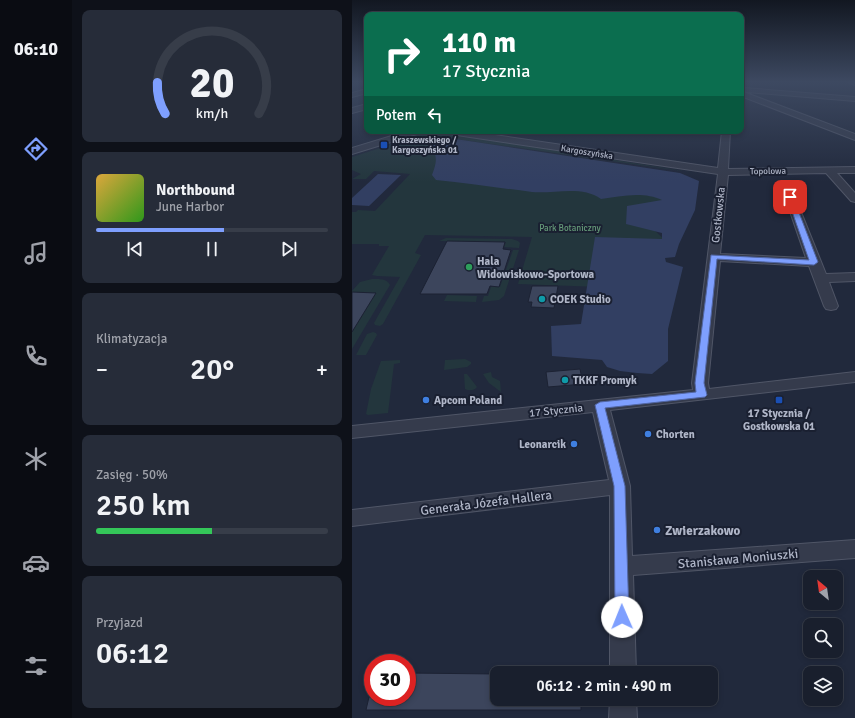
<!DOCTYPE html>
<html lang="pl">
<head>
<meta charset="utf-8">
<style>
  :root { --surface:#191f2d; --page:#262c39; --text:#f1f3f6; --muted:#9fa2aa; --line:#373d49; --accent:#7e9ffe }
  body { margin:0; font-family:Signika,sans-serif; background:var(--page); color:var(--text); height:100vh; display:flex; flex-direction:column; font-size:15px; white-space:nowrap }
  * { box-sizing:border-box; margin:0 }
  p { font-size:13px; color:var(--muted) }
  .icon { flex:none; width:22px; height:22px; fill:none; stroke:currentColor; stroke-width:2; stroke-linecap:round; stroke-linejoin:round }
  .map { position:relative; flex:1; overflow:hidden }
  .drawer { display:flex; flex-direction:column; gap:10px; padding:10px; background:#0e1119; width:280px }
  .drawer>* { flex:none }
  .guide { position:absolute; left:12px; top:12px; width:380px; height:122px; border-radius:8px; box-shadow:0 2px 6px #0003,0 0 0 1px var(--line); background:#0b6e4f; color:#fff; overflow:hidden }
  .needle { width:26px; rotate:331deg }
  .fabs { position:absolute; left:451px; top:570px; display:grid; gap:8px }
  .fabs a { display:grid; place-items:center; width:40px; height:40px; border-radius:8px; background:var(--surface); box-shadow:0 2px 6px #0003,0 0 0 1px var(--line); font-size:20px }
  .speed { position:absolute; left:12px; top:654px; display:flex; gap:8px; font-size:20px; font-weight:700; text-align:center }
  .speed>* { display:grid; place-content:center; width:52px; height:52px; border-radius:50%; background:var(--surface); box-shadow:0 2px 6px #0003,0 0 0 1px var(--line); line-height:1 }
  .speed .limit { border:6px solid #d22; background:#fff; color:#111 }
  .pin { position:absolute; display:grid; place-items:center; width:34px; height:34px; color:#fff; margin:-17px; border-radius:8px; box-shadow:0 2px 6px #0006 }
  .me { position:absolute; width:44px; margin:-22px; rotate:359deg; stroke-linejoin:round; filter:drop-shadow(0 0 3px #0008) }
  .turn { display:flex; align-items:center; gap:14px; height:84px; padding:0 12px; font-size:18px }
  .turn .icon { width:52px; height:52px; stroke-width:2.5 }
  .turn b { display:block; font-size:28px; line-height:34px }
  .then { display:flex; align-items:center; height:38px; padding:0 12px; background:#0003; gap:8px; font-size:15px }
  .big { font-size:30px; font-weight:600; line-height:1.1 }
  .drawer .card { flex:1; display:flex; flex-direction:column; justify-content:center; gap:6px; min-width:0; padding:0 14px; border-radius:8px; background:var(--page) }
  .drawer .dial { align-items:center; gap:0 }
  .dial svg { height:104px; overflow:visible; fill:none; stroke:var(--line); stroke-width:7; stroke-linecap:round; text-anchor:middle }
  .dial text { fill:var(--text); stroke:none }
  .song { display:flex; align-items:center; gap:12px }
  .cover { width:48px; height:48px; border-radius:6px; background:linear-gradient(135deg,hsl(40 70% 55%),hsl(110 70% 35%)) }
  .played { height:4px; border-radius:2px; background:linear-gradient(90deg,var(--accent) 55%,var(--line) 55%) }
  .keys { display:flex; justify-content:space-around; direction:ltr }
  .heat { display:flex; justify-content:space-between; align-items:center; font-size:22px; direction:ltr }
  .charge { height:6px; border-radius:3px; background:linear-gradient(90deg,#34c759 50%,var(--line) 0) }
  .trip { position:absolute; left:138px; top:666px; width:228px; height:40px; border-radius:8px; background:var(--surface); box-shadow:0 2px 6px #0003,0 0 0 1px var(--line); font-weight:600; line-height:40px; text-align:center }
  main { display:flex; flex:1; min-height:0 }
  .tab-bar { display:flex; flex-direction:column; width:72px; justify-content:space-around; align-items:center; background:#0a0c12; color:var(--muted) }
  .tab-bar .icon { width:28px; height:28px }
  .tab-bar .on { color:var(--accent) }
  .tab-bar b { font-size:18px; color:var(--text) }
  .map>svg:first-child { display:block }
</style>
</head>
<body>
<main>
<nav class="tab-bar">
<b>06:10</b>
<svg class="icon on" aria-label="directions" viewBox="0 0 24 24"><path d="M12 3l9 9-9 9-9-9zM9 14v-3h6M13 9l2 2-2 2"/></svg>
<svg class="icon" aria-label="music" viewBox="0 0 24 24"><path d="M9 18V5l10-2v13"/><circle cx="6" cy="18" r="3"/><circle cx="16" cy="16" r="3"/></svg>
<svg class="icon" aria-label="phone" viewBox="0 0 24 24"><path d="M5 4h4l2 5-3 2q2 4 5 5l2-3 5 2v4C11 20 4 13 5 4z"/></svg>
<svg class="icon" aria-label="climate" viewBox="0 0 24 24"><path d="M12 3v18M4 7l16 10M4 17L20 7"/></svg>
<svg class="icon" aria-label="car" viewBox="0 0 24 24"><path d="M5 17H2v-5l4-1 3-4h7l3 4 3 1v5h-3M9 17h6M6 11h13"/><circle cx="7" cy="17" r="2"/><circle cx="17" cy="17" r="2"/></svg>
<svg class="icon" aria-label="filters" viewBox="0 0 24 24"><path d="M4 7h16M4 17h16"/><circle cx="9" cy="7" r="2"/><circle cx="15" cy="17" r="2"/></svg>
</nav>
<section class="drawer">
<div class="card dial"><svg viewBox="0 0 100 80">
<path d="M14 69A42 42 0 1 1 86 69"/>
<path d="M14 69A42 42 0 0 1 8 45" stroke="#7e9ffe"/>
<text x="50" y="56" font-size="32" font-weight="700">20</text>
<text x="50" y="72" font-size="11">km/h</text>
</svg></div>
<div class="card">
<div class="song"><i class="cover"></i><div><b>Northbound</b><p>June Harbor</p></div></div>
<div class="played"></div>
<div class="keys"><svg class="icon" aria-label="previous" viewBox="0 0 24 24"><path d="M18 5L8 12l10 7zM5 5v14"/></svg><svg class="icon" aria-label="pause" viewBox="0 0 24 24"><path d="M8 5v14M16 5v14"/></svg><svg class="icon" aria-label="next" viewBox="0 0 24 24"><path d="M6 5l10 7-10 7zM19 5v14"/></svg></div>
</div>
<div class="card"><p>Klimatyzacja</p>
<div class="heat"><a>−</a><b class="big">20°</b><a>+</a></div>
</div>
<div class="card"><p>Zasięg · 50%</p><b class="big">250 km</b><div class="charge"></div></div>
<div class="card"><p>Przyjazd</p><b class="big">06:12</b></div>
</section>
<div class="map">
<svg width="503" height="718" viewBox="0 0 503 718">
  <rect width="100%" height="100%" fill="#21293c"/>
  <path fill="#23363d" d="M82,131L93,133L344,173L97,138L88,139L80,143L276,193L306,196L313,201L303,231L313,240L248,287L166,284L180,237L73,235L63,253L69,255L31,324L28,326L23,325L22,323L48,277L25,276L20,275L37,246H27V244H0V212H4L6,210L23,211L58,174L22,171L14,179H0L9,174L0,170V157L63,137V135Z
    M94,238L160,239L166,241L168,243L167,248L152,247L154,242L87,241Z
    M161,250H167L152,296L147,300L130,302L132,296H136L139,287H148Z
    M20,279C26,279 35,278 38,285L0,349V332L24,293L0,292V291L8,282Z
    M95,295L125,296L124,302L92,301Z
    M21,332L24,333L25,335L14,355H4L15,334Z
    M113,359L119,362V364L115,367L92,370L93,360Z
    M48,360V363L42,364L36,413L16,415L14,414L19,389L29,361Z
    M139,372L140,377L148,381L149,392L137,383L131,374Z
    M112,374H115L125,387C122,391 117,391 113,389Z
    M133,396L143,400C125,399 108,401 91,406V400Z"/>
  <path fill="#323f62" d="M97,138L328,173L347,181L343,210L327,244L323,257L313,258L314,262L331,267L316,329V361L300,374L285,373L268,371L255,367L250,360L200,356L199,326L229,324L243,237L310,239V233L274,224L275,206L310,200C292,191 268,196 249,199C230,185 202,194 180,192C148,188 116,183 84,180L80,175C85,161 86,157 78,144L86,140Z
    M26,174L49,175L17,206L0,205V198Z"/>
  <path fill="#3c455c" stroke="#1c2233" d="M95,241L153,242L151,249L159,250L147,287L138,286L135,294H68Z
    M180,286H206L202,308L179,307L180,302H176Z
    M0,292L24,293L0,332Z
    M228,369L231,384L196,387L194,372Z
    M55,673L145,674V699H229V710H14L17,697H55Z"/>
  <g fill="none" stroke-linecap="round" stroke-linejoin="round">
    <g stroke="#505667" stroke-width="2">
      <path id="minor" d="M495,81H503V85Z
        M392,88L503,97V101L395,92L391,90Z
        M15,89V93L0,97V93Z
        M389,91L503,134V140L389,96Z
        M15,104V109L0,113V108Z
        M56,131H69L68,133L0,154V148Z
        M94,131H116L366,168L370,131H378L376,169L503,167V173H485L503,193V202L499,201L474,173L376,175L368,254L454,258L433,197L438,194L443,197L474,274L503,273V281L477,282L486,306L484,309L479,310L474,309L472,306L457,266L368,261L356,383L357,389L503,372V382L258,410L278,486L280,556L503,540V558L281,575L284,673H258V495L0,526V510L257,480L241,412L0,438V426L341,390L340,383L366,174L98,134Z
        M233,131H251L250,133L234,134Z
        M258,699H284L285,718H257Z"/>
    </g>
    <use href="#minor" fill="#353b4c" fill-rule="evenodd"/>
  </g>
  <linearGradient id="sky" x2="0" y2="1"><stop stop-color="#121721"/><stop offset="0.45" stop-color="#3d4961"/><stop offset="1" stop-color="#3d4961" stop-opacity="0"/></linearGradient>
  <rect width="503" height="182" fill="url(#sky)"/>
  <path fill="#7e9ffe" stroke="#5267a5" d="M438,195L441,197L466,262L462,265L365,259L352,383L355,395L353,397L253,408L273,486L277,617L275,621L270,623L265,621L263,617L262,486L243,405L248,402L344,392L343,383L359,255L457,260L435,197Z"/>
  <g fill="#1a4fb4" stroke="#1a2031" stroke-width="1.5">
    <rect x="28" y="141" width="8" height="8" rx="2"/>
    <rect x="423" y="396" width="8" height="8" rx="2"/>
  </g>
  <circle fill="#2e9e5b" stroke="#1a2031" stroke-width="1.5" cx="117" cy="267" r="4"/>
  <g fill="#0f9aa8" stroke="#1a2031" stroke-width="1.5">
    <circle cx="190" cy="299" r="4"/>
    <circle cx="213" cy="380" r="4"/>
  </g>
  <g fill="#3f7fe0" stroke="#1a2031" stroke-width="1.5">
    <circle cx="74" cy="400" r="4"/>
    <circle cx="296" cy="434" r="4"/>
    <circle cx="222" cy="444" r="4"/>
    <circle cx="305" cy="530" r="4"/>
  </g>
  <g text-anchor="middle" stroke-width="4" stroke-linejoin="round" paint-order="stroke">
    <g font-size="9" font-weight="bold" fill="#b0b6c8" stroke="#1a2031" text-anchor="start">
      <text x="40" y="143">Kraszewskiego /<tspan x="40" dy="10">Kargoszyńska 01</tspan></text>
    </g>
    <g font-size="9" fill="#b0b6c8" stroke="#1a2031">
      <text transform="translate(235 152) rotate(9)" y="3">Kargoszyńska</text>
      <text transform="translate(416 171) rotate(-1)" y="3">Topolowa</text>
    </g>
    <g font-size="9" fill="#659a78" stroke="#1a2031">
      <text x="218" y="231">Park Botaniczny</text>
    </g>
    <g font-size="11" fill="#b0b6c8" stroke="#1a2031">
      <text transform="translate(366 215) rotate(-84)" y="4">Gostkowska</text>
      <text transform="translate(204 410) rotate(-6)" y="4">17 Stycznia</text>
    </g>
    <g font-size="11" font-weight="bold" fill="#b0b6c8" stroke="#1a2031" text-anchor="start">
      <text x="125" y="265">Hala<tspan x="125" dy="13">Widowiskowo-Sportowa</tspan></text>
      <text x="198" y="303">COEK Studio</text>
      <text x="221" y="384">TKKF Promyk</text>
      <text x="82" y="404">Apcom Poland</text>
      <text x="427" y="417" text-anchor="middle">17 Stycznia /<tspan x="427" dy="13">Gostkowska 01</tspan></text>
      <text x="304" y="438">Chorten</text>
      <text x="214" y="448" text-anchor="end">Leonarcik</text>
    </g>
    <g font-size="13" fill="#b0b6c8" stroke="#1a2031">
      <text transform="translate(134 502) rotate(-7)" y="5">Generała Józefa Hallera</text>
      <text transform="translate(386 558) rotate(-5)" y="5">Stanisława Moniuszki</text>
    </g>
    <g font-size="13" font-weight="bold" fill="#b0b6c8" stroke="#1a2031" text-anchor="start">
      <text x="313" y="535">Zwierzakowo</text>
    </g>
  </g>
</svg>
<div class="fabs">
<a><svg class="needle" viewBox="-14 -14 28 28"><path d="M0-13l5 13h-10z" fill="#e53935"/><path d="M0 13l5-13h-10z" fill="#9fa2aa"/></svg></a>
<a><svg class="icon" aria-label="search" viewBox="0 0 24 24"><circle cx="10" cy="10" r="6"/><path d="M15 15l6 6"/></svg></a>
<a><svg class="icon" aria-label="layers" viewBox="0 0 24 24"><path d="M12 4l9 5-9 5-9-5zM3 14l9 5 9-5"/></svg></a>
</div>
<div class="speed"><div class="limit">30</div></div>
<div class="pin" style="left:438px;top:197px;background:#d93025"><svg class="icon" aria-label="arrive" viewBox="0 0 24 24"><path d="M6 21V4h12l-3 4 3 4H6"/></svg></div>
<svg class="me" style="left:270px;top:617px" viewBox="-20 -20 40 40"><circle r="19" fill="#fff"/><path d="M0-13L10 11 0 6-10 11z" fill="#7e9ffe"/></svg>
<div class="trip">06:12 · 2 min · 490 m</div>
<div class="guide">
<div class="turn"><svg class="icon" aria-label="right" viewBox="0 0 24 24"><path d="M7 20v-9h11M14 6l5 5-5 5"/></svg><div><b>110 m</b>17 Stycznia</div></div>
<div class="then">Potem<svg class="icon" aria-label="left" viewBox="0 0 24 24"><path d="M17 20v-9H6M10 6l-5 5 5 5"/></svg></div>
</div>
</div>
</main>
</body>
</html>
